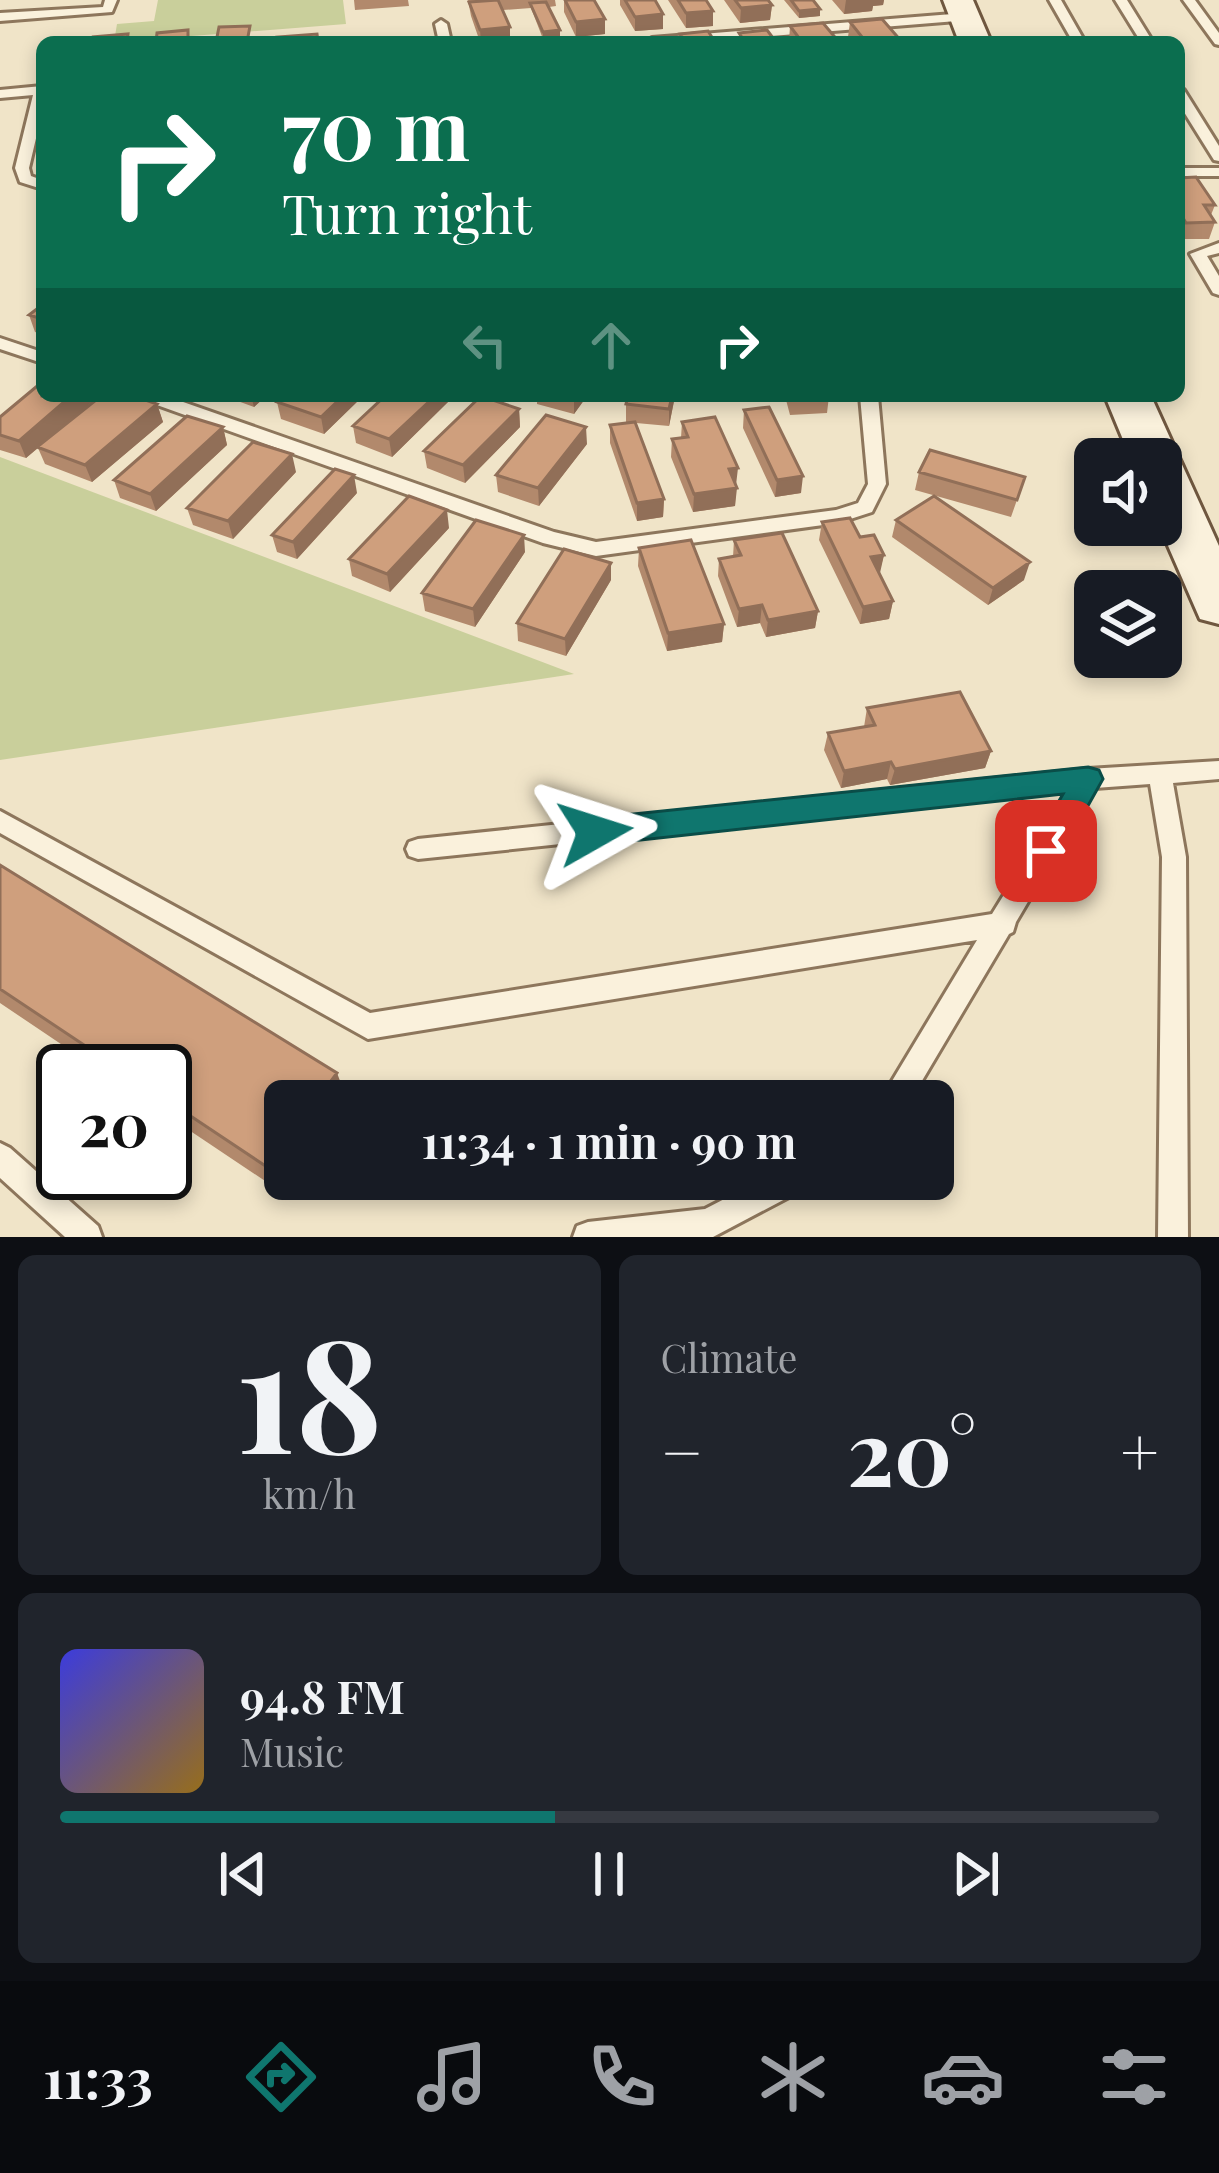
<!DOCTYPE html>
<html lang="en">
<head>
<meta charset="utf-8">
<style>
  :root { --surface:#171b24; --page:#20242c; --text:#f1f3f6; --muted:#9ea1a6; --line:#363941; --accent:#0f766e }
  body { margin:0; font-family:"Playfair Display",serif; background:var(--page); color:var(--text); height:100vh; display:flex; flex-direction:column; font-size:45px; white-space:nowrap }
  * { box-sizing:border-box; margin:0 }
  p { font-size:39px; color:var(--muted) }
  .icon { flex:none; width:66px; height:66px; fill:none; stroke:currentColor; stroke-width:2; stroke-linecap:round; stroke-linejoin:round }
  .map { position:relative; height:1237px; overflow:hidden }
  .drawer { display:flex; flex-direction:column; gap:18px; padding:18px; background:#0d0f14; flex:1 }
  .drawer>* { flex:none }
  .banner { position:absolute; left:36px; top:36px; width:1149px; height:366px; border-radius:18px; box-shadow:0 6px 18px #0003; background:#0b6e4f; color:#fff; overflow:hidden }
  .fabs { position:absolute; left:1074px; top:438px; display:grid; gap:24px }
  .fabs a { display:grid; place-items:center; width:108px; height:108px; border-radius:18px; background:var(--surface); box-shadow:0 6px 18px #0003; font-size:60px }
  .speed { position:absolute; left:36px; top:1044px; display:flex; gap:24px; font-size:60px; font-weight:700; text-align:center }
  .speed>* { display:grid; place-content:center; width:156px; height:156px; border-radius:50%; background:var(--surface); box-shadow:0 6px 18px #0003; line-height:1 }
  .speed .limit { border:6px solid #111; border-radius:18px; background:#fff; color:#111 }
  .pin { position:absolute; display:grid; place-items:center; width:102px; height:102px; color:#fff; margin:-51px; border-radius:24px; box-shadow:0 6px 18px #0006 }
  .me { position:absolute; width:132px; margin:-66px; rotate:84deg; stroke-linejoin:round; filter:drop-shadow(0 0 9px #0008) }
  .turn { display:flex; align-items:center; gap:42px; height:252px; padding:0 48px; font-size:54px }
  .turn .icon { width:156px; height:156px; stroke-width:2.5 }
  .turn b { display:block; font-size:84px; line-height:102px }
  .lanes { display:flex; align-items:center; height:114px; padding:0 48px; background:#0003; justify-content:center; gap:60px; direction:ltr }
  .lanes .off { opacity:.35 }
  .big { font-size:90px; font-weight:700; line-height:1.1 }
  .drawer .card { flex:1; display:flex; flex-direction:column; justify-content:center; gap:18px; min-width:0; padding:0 42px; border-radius:18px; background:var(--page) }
  .drawer .dial { align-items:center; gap:0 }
  .dial b { font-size:156px; line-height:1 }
  .song { display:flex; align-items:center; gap:36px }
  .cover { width:144px; height:144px; border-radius:18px; background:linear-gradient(135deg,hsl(240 70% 55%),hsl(40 70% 35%)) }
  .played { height:12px; border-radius:6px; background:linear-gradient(90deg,var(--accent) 45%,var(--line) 45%) }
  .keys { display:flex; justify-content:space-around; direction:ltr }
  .heat { display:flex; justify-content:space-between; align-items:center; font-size:66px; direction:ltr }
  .drawer .tiles { flex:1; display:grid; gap:18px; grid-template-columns:1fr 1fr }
  .card:last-child { grid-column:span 2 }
  .trip { position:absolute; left:264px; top:1080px; width:690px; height:120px; border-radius:18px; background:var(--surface); box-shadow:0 6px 18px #0003; font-weight:700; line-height:120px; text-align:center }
  .dock { display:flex; height:192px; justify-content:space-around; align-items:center; background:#090b0e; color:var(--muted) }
  .dock .icon { width:84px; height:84px }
  .dock .selected { color:var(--accent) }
  .dock b { font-size:54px; color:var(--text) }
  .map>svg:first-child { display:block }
</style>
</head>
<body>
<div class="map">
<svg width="1219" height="1237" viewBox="0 0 1219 1237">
  <rect width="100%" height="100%" fill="#f0e4c8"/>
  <path fill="#c9cf9b" d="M158,0H343L346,24L114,42L117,24L154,21Z
    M0,457L574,674L0,760Z"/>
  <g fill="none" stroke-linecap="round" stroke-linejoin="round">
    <g stroke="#8d765c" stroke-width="6">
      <path id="lane" d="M105,0H117L112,12L0,21V13L103,7Z
        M1049,0H1061L1085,42H1073Z
        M1115,0H1127L1153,42H1141Z
        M1183,0H1195L1219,33V45L1215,44Z
        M965,13L971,17L969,20L698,42H646L652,38Z
        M441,20L447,24L451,42H439L435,24Z
        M42,86V113L29,168L31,176L42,180V189L20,182L15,168L33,95L0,98V90Z
        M1179,89L1184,90L1219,146V161L1214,160L1179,104Z
        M1179,168H1219V176H1179Z
        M1219,243V253L1207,256L1219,276V295L1213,293L1190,254Z
        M0,338L42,352V363L0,349Z
        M140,396H166L554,532L596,542L836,510L858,503L868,484L860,396H878L886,484L872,512L838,523L596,556L543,543L143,400Z
        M1219,761V779L1173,783L1186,857L1188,1237H1158L1162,857L1150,784L1095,788L1016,922L1013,932L1009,934L910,1101H880L977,940L368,1039L0,833V811L370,1013L992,914L1068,791L418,859L409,856L406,849L409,842L418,839L1088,769Z
        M0,1143L10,1148L98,1226L102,1237H65L0,1178Z
        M763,1179H809L804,1189L713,1237H573L577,1226L588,1222L705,1209Z"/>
    </g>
    <g stroke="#6f573f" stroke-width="6">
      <path id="secondary" d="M943,0H973L991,42H959Z
        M1105,396H1151L1219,546V624L1200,619L1159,525L1161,459H1131Z"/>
    </g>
    <use href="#lane" fill="#faf1dc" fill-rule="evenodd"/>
    <use href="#secondary" fill="#faf1dc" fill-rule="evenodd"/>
  </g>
  <path fill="#b2896c" d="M354,0H408L409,6L355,10Z
    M468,0H555L556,6L549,7L560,30V38L543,39L531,8L503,10L510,42H480L471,16Z
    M564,0H594L605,19V34L576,37L564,12Z
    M620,0H655L663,29L635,31L620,5Z
    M668,0H706L713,11V26L686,28Z
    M724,0H768L772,5L770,20L740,23Z
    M784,0H813L820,9V16L799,18Z
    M832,0H884L883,5L873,6L872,11L844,14Z
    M850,22L902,42H852L848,37Z
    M790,26L839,42H789Z
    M1179,178L1215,205L1211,215L1215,222L1209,239H1180L1179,237Z
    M42,305V334L35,332L29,315Z
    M224,396H266L254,407Z
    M284,396H363L324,434L281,419L277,402Z
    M537,396H587L574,414L537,404Z
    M675,396L669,426L636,423L664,499L663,517L637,521L610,443V425L631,422H626V404Z
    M785,396H829L827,413L790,415Z
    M923,396H1009L1007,401Z
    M95,399L59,430L157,404L163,422L92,482L45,464L38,448L26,458L0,450V417Z
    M449,401L392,457L356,443L353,426Z
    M519,409L520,427L465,483L427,468L424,451Z
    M744,410L801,493L775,497L743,428Z
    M682,422L736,485L735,506L693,512L671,457L672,439L681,438Z
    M223,427L227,445L156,511L120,498L114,480Z
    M587,444L539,506L498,492L496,475Z
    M296,472L233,539L193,525L187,508Z
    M919,472L1025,477L1011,517L915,490Z
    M357,493L297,559L277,552L272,535Z
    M896,520L1024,580L988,605L892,537Z
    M822,522L860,537L884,555L879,573L893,601L889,619L860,624L819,540Z
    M449,528L390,592L352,576L349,559Z
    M734,540L818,611L815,628L766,637L760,623L737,627L718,576L719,559L733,557Z
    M639,548L724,624L722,642L667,651L638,566Z
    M525,552L475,627L425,611L422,593Z
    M611,580L566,656L518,641L517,623Z
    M867,708L991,751L985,768L890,785L887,779L841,788L824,750L828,733L864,727Z
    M0,865L347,1099L285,1179H288L280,1191L165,1114V1071H101L0,1003Z"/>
  <path fill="#916f58" d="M846,0H884L883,5L873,6L872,11L844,14Z
    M772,5L770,20L740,23L741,8Z
    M820,9V16L799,18V11Z
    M713,11V26L686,28V13Z
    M663,14V29L635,31V17Z
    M605,19V34L576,37V22Z
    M510,27V42H481L480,30Z
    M560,30V38L543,39V32Z
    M71,396H94L95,399L26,458L19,441Z
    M251,396H266L254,407Z
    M343,396H363L324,434L321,417Z
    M435,396H449V401L392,457L389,439Z
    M574,396H587L574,414Z
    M672,396H675L669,426V409Z
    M157,404L163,422L92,482L85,465Z
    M519,409L520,427L465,483L463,465Z
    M223,427L227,445L156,511L150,494Z
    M586,427L587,444L539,506L538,488Z
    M292,454L296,472L233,539L228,521Z
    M738,468L736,485L729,469Z
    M354,475L357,493L297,559L293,542Z
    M803,476L801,493L775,497L777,480Z
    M737,488L735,506L693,512L694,494Z
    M664,499L663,517L637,521V503Z
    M447,510L449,528L390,592L387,574Z
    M524,535L525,552L475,627L473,609Z
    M884,555L880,573L867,575L871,557Z
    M1030,562L1024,580L988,605L993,588Z
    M611,563V580L566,656L565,639Z
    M893,601L889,619L860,624L863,607Z
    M762,605L760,623L737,627L739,609Z
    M818,611L815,628L766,637L768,620Z
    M724,624L722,642L667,651L668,633Z
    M991,751L985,768L890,785L895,769Z
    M891,762L887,779L841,788L844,771Z
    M337,1073L347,1099L345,1101H316Z
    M285,1143V1179H288L280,1191L267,1167Z"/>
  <path fill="#cf9f7d" stroke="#916f58" stroke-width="3" d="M498,0L510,27L480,30L469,2Z
    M565,0H594L605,19L576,22Z
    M625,0H655L663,14L635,17Z
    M678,0H706L713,11L686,13Z
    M735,0H768L772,5L741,8Z
    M791,0H813L820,9L799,11Z
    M546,2L560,30L543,32L530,3Z
    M882,19L902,42H866L850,22Z
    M823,23L839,42H802L790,26Z
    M250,26L247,42H216L219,27Z
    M188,30V42H156L157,33Z
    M767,30L776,42H745L739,33Z
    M708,31L715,42H685L680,34Z
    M128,34L127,42H92L93,37Z
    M317,34L318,42H278L277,37Z
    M664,37L667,42H636L634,40Z
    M1196,177L1215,205H1204L1215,222L1186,223L1179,211V178Z
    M42,305V319L29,315Z
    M42,382V396H71L19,441L0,435V417Z
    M101,396H134L157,404L85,465L37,447Z
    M284,396H343L321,417L277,402Z
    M385,396H435L389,439L353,426Z
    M481,396L519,409L463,465L424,451Z
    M628,396H672L669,409L626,404Z
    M769,407L803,476L777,480L744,410Z
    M546,415L586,427L538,488L496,475Z
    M187,416L223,427L150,494L114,480Z
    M715,417L738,468L729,469L737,488L694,494L672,439L688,437L682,422Z
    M635,422L664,499L637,503L610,425Z
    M253,442L292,454L228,521L187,508Z
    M930,450L1025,477L1017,500L919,472Z
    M335,469L354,475L293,542L272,535Z
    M409,496L447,510L387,574L349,559Z
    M934,496L1030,562L993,588L896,520Z
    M850,518L860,537L874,535L884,555L871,557L893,601L863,607L822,522Z
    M476,520L524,535L473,609L422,593Z
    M782,533L818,611L768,620L762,605L739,609L719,559L741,555L734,540Z
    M691,540L724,624L668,633L639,548Z
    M564,549L611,563L565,639L517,623Z
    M960,692L991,751L895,769L891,762L844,771L828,733L875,725L867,708Z
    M0,865L337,1073L316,1101H285V1143L267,1167L165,1099V1071H123L0,989Z"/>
  <path fill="#0f766e" stroke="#0a4d48" stroke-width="3" d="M1088,767L1099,770L1103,779L1057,861L1046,865L1035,861L1030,851L1063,794L595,845L583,841L579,832L583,822L595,818Z"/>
</svg>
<div class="fabs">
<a><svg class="icon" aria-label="sound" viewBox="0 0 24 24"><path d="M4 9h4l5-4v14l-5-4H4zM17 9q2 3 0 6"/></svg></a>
<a><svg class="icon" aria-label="layers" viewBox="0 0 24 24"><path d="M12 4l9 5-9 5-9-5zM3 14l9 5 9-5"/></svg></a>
</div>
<div class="speed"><div class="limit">20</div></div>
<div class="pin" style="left:1046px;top:851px;background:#d93025"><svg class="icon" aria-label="arrive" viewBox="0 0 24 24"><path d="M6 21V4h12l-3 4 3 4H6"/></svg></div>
<svg class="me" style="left:595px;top:832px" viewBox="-20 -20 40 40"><path d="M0-17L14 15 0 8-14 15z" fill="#0f766e" stroke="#fff" stroke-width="4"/></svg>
<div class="trip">11:34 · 1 min · 90 m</div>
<div class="banner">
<div class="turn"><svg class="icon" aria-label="right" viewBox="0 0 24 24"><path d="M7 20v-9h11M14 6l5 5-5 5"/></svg><div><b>70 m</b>Turn right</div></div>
<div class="lanes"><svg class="icon off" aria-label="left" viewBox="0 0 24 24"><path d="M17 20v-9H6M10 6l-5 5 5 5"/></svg><svg class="icon off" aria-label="ahead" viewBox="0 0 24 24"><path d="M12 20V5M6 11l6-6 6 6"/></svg><svg class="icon" aria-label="right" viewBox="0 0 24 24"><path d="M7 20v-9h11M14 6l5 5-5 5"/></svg></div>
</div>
</div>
<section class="drawer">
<div class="tiles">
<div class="card dial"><b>18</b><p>km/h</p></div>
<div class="card"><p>Climate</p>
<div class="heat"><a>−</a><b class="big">20°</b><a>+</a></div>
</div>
<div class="card">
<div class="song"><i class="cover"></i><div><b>94.8 FM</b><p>Music</p></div></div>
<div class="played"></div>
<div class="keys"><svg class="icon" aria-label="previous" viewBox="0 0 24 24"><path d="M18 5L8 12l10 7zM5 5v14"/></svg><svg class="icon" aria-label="pause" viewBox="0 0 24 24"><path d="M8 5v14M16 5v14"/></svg><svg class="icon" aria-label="next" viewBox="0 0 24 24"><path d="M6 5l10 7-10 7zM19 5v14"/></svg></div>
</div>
</div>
</section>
<nav class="dock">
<b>11:33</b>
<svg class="icon selected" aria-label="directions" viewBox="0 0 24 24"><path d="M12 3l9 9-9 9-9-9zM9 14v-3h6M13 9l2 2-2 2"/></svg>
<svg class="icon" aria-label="music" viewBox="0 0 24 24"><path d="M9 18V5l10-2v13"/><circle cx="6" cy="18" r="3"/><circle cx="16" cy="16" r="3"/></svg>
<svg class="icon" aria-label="phone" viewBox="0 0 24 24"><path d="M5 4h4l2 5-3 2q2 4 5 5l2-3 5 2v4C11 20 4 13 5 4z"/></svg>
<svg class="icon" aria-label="climate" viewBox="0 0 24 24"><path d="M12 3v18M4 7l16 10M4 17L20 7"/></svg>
<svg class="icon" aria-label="car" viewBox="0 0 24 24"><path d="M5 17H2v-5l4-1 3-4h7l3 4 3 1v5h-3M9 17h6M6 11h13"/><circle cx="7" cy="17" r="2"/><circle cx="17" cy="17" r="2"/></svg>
<svg class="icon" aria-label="filters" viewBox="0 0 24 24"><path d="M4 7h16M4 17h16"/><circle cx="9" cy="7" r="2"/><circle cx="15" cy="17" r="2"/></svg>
</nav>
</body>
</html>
